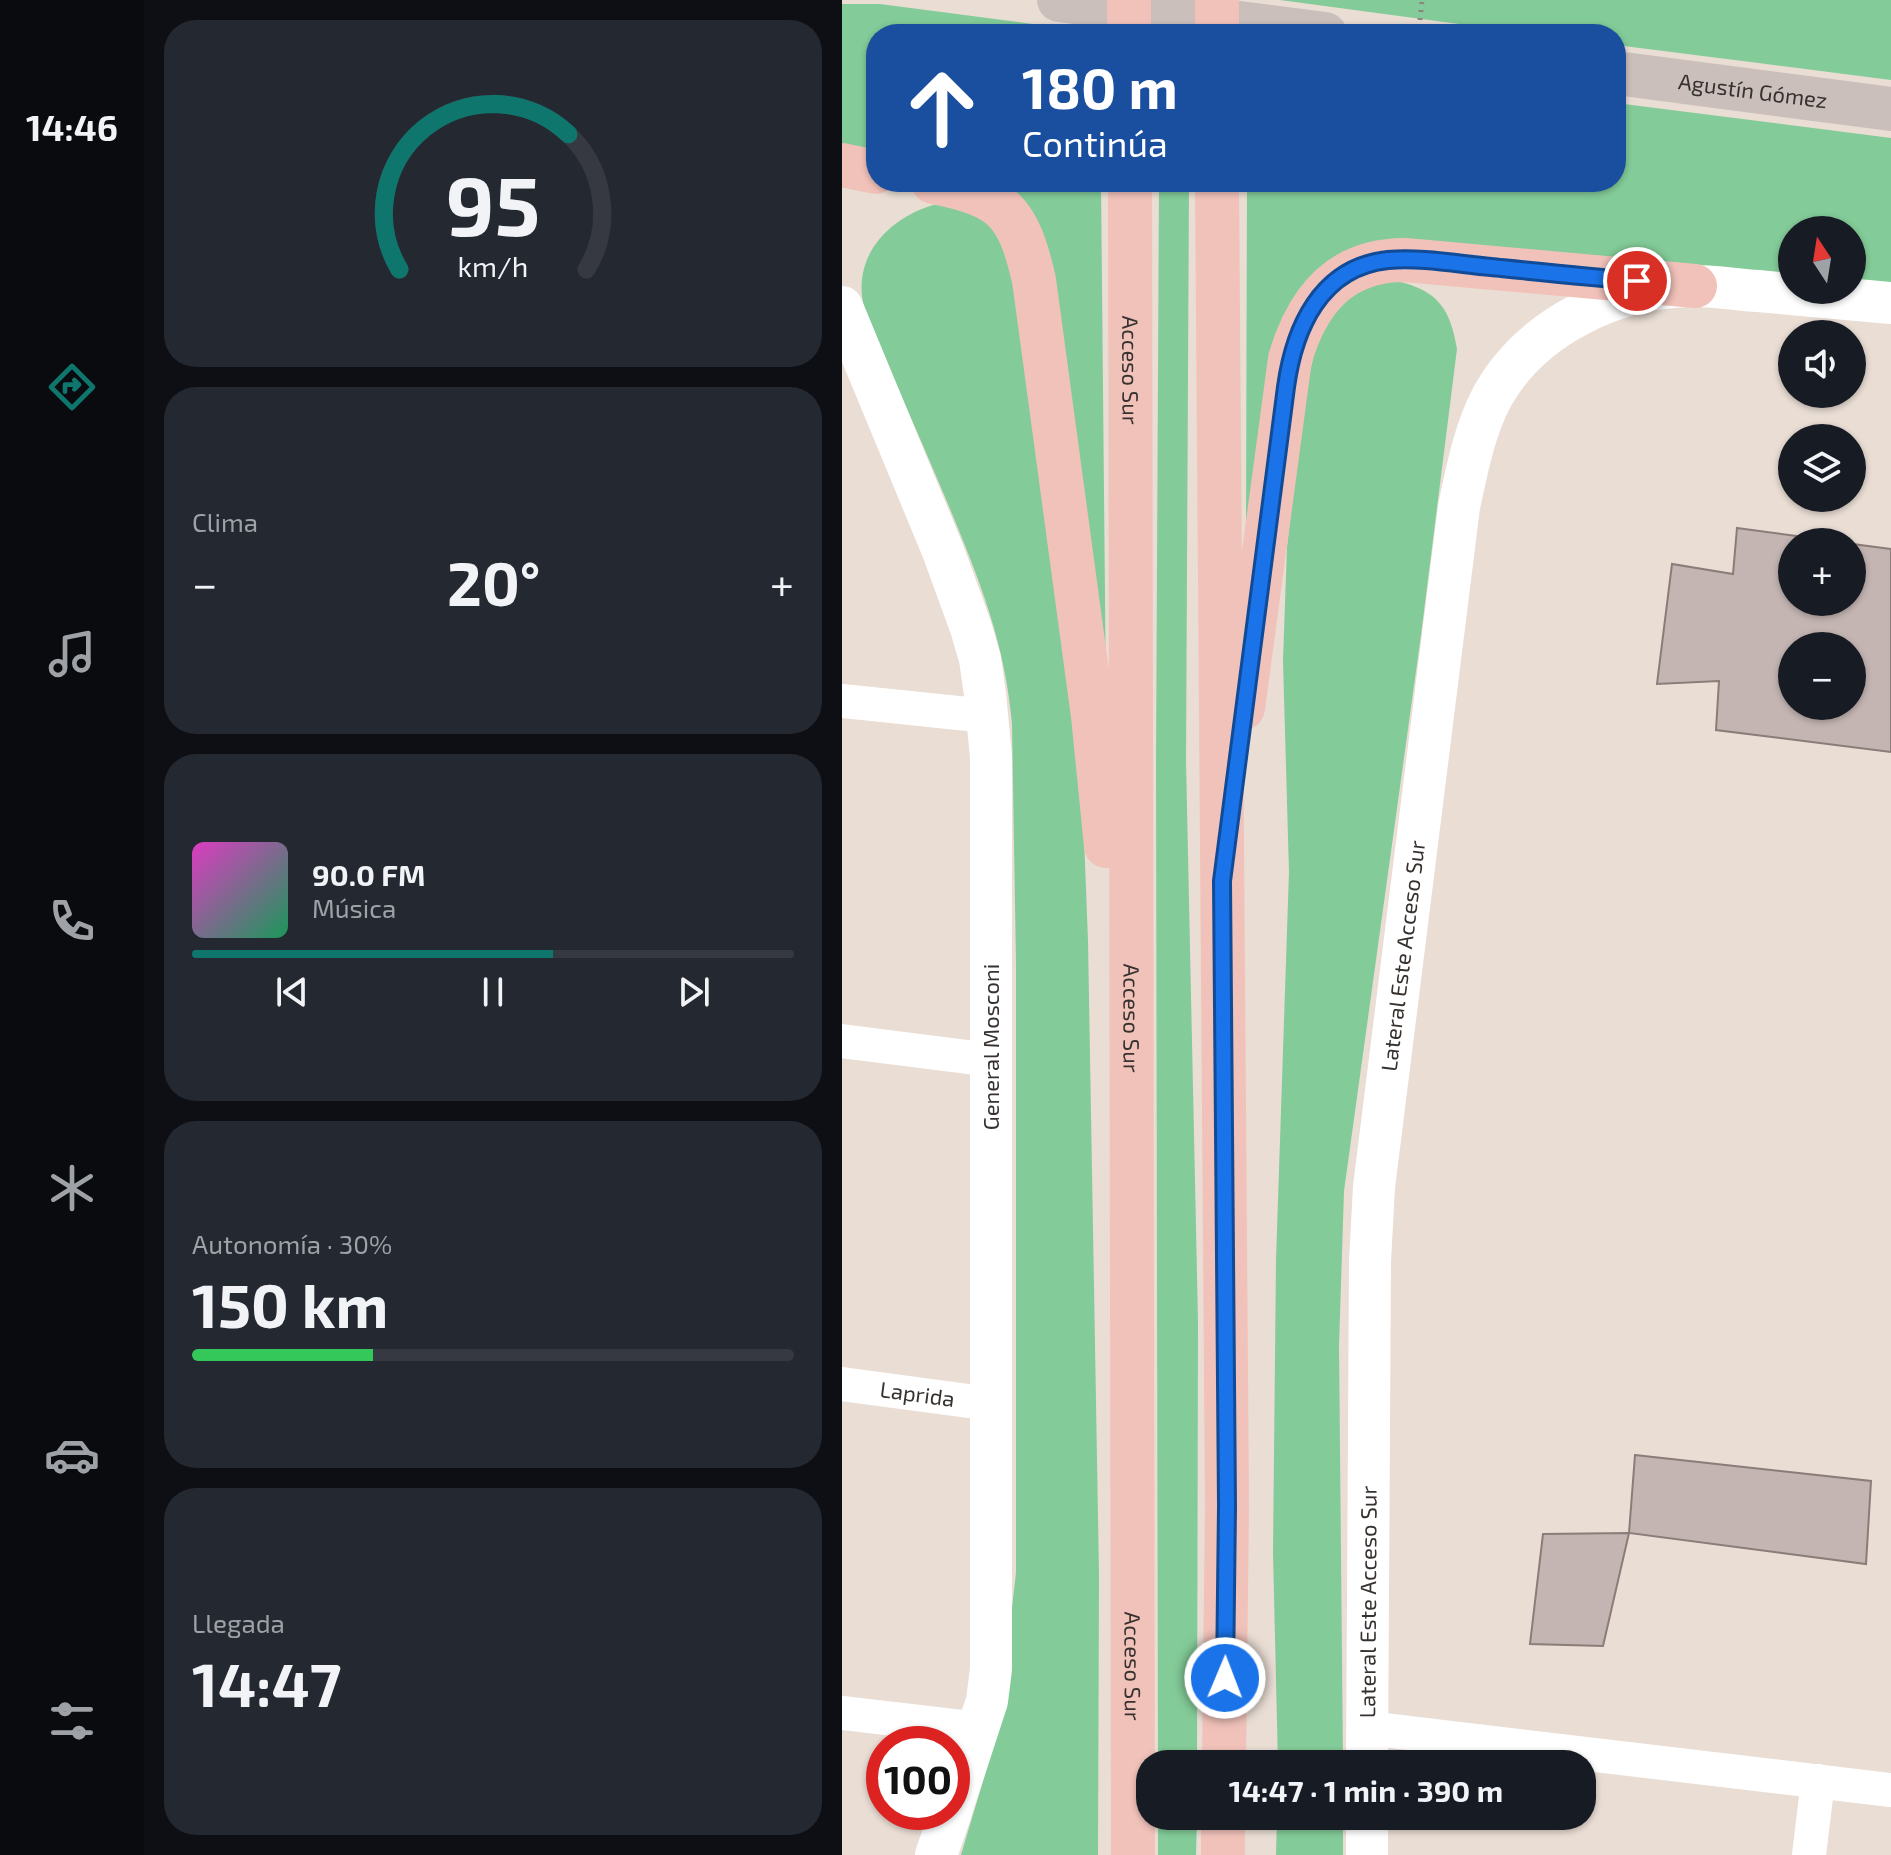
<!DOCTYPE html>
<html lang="es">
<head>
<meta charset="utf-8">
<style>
  :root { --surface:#171b24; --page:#242831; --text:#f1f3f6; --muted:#9ea1a6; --line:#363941; --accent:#0f766e }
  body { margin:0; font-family:"Exo 2",sans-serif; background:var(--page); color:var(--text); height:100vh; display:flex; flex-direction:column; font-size:30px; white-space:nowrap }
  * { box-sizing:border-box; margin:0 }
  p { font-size:26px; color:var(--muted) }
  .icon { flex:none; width:44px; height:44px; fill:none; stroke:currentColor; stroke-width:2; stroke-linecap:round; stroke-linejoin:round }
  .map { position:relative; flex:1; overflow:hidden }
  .sheet { display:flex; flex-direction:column; gap:20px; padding:20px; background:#0d0f14; width:698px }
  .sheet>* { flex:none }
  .banner { position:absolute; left:24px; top:24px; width:760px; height:168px; border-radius:32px; box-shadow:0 2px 6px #0004; background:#1a4fa0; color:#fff; overflow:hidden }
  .needle { width:52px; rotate:348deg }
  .fabs { position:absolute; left:936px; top:216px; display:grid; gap:16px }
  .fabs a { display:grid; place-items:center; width:88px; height:88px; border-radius:50%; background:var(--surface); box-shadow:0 2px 6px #0004; font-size:40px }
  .speed { position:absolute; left:24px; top:1726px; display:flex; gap:16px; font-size:40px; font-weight:700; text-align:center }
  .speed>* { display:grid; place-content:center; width:104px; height:104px; border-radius:50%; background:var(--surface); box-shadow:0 2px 6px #0004; line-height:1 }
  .speed .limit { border:12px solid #d22; background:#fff; color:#111 }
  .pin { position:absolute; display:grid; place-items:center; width:68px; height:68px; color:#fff; margin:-34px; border:4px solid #fff; border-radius:50%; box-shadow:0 2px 8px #0007 }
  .me { position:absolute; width:88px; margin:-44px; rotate:1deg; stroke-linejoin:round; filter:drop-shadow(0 0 6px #0008) }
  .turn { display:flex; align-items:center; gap:28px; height:168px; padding:0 24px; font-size:36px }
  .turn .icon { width:104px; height:104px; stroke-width:2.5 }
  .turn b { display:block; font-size:56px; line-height:68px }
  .big { font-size:60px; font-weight:700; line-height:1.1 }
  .sheet .widget { flex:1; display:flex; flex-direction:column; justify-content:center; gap:12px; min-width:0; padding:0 28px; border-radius:32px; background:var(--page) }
  .sheet .dial { align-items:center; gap:0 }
  .dial svg { height:208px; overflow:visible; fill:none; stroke:var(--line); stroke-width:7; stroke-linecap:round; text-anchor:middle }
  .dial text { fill:var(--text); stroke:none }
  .song { display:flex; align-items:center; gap:24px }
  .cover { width:96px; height:96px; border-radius:12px; background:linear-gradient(135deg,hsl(310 70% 55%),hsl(150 70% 35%)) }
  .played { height:8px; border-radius:4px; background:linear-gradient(90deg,var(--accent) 60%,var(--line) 60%) }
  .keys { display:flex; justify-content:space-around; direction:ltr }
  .heat { display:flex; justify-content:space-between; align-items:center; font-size:44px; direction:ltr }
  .charge { height:12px; border-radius:6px; background:linear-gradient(90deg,#34c759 30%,var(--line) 0) }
  .trip { position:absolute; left:294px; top:1750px; width:460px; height:80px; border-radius:32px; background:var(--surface); box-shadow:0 2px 6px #0004; font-weight:700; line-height:80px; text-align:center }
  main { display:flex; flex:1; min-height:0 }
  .dock { display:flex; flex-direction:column; width:144px; justify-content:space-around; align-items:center; background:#090b0e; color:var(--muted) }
  .dock .icon { width:56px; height:56px }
  .dock .selected { color:var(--accent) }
  .dock b { font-size:36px; color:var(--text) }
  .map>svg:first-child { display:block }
</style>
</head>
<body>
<main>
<nav class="dock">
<b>14:46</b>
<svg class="icon selected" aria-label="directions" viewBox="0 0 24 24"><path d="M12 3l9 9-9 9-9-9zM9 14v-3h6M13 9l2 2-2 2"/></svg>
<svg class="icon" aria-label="music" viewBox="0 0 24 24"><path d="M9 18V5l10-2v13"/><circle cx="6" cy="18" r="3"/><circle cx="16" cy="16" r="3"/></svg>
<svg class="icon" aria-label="phone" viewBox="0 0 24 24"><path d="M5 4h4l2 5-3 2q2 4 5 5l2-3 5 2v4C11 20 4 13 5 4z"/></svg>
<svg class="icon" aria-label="climate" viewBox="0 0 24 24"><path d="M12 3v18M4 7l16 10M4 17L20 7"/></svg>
<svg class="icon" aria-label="car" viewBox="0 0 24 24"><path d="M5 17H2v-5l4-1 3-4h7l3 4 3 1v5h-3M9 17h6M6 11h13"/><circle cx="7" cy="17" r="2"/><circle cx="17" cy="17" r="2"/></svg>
<svg class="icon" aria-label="filters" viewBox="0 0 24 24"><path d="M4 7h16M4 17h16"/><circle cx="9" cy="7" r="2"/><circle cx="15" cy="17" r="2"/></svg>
</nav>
<section class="sheet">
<div class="widget dial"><svg viewBox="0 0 100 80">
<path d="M14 69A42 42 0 1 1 86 69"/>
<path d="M14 69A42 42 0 0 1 79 17" stroke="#0f766e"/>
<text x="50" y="56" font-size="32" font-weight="700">95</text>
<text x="50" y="72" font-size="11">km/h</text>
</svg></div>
<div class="widget"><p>Clima</p>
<div class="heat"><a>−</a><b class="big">20°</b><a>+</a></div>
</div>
<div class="widget">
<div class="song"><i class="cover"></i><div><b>90.0 FM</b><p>Música</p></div></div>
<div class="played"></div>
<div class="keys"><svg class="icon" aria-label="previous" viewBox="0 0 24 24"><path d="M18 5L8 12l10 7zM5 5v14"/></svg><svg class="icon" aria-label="pause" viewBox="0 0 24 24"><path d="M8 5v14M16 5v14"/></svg><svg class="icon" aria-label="next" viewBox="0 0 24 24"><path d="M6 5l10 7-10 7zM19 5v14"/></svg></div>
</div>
<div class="widget"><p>Autonomía · 30%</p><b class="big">150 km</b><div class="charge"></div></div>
<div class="widget"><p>Llegada</p><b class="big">14:47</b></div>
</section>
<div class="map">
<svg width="1049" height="1855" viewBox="0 0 1049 1855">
  <rect width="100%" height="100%" fill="#e9ddd4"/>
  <path fill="#83cb98" d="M438,0H1049V80L774,45V34H692Z
    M0,4H38L198,25L233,34H34V161L0,155Z
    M774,103L1049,138V287L1010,284V230H950V279L496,265L404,534L405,182H774Z
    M134,182H259L264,700L203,266Z
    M317,182H347L344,761L356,1322L355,1764H316L314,766Z
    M95,204L143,215L167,254L235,746L242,837L246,941L257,1575L256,1855H119L156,1731L174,1573V962L170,724C163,642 137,579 106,504C79,440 51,377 24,314C6,260 45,217 95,204Z
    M555,281C596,291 608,308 615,349L579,635L502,1191L497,1346L501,1764H436L431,1553L434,1260L447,872L441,661L445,547L462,400L475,340L487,315L521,286Z
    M316,1816H355L354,1855H316Z
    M435,1816H501V1855H434Z"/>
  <path fill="#c4b5b2" stroke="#8a7c79" stroke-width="2" fill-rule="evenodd" d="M895,528L998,542H950V602H1010V544L1049,549V752L874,730L877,681L815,684L830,564L891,574ZM950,646H1010V706H950Z
    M793,1455L1029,1481L1024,1564L787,1533Z
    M787,1533L761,1646L688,1644L701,1534Z"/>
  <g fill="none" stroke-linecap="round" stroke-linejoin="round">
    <path stroke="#8c847e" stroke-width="5" stroke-dasharray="2 6" stroke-linecap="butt" d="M578,20L580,0"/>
    <g stroke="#fff" stroke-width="34">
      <path d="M0,701L145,716"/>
      <path d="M0,1041L149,1060"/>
      <path id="s1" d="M0,1384L149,1404"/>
      <path d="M0,1713L137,1729"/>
      <path d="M525,1728L1049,1790"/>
      <path d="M967,1855L976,1781"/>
    </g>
    <g stroke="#fff" stroke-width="42">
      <path d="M0,307L101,551L129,628L138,659L143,694L149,757V1669L145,1701L110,1808"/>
      <path id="s2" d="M525,1764L528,1261L532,1187L617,507C625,470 632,431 650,397C689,326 776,285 855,286C875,286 896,290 916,291C960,295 1005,299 1049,303"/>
      <path d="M525,1816V1855"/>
      <path d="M94,1855L109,1812"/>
    </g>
    <g stroke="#cbbfbc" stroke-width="44">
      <path d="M217,0L483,34"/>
      <path id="s3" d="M774,73L1049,109"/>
    </g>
    <g stroke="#f1c2ba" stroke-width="44">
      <path d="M287,0V34"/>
      <path d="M375,0V34"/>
      <path d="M0,165L34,172"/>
      <path d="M91,182C162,196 176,211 192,280L251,716L264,846"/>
      <path id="s4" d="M288,182L291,1855"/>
      <path d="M375,182L385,1506L382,1764"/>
      <path d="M401,708L448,359C465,301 497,260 563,260L853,286"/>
      <path d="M381,1855V1816"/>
    </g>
  </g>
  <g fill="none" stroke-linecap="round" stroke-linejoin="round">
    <g stroke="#114b97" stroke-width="20">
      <path id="route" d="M383,1678L385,1506L380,881L444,387C452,329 478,267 546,260C579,257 616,264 649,267C698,272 746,277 795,281"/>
    </g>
    <use href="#route" stroke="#1a73e8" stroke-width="14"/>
  </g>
  <g text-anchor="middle" stroke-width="7" stroke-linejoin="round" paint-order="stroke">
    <g font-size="22" fill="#37322f" stroke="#fff">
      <text dy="8" stroke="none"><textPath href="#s3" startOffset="138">Agustín Gómez</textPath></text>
      <text dy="8" stroke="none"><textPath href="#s4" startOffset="188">Acceso Sur</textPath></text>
      <text dy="8" stroke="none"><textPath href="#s2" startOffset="810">Lateral Este Acceso Sur</textPath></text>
      <text dy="8" stroke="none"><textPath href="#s4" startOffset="836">Acceso Sur</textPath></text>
      <text transform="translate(149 1047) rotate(-90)" y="8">General Mosconi</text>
      <text dy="8" stroke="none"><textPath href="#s1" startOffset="76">Laprida</textPath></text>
      <text dy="8" stroke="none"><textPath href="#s2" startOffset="162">Lateral Este Acceso Sur</textPath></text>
      <text dy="8" stroke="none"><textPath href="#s4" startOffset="1484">Acceso Sur</textPath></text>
    </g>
  </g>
</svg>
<div class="fabs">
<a><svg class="needle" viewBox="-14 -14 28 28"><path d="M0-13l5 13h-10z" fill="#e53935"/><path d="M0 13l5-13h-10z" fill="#9ea1a6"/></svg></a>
<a><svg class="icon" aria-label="sound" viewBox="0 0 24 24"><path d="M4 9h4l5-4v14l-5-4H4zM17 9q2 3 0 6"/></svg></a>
<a><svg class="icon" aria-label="layers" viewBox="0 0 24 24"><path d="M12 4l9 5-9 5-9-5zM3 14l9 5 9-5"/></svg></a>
<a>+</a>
<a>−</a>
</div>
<div class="speed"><div class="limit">100</div></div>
<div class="pin" style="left:795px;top:281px;background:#d93025"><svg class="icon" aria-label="arrive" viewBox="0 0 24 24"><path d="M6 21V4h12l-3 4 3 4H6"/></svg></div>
<svg class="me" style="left:383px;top:1678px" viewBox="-20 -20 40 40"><circle r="17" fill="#1a73e8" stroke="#fff" stroke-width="3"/><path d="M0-11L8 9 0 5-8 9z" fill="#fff"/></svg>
<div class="trip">14:47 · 1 min · 390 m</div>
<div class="banner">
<div class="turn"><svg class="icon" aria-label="ahead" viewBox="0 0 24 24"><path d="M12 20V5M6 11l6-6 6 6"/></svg><div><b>180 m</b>Continúa</div></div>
</div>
</div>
</main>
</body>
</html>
